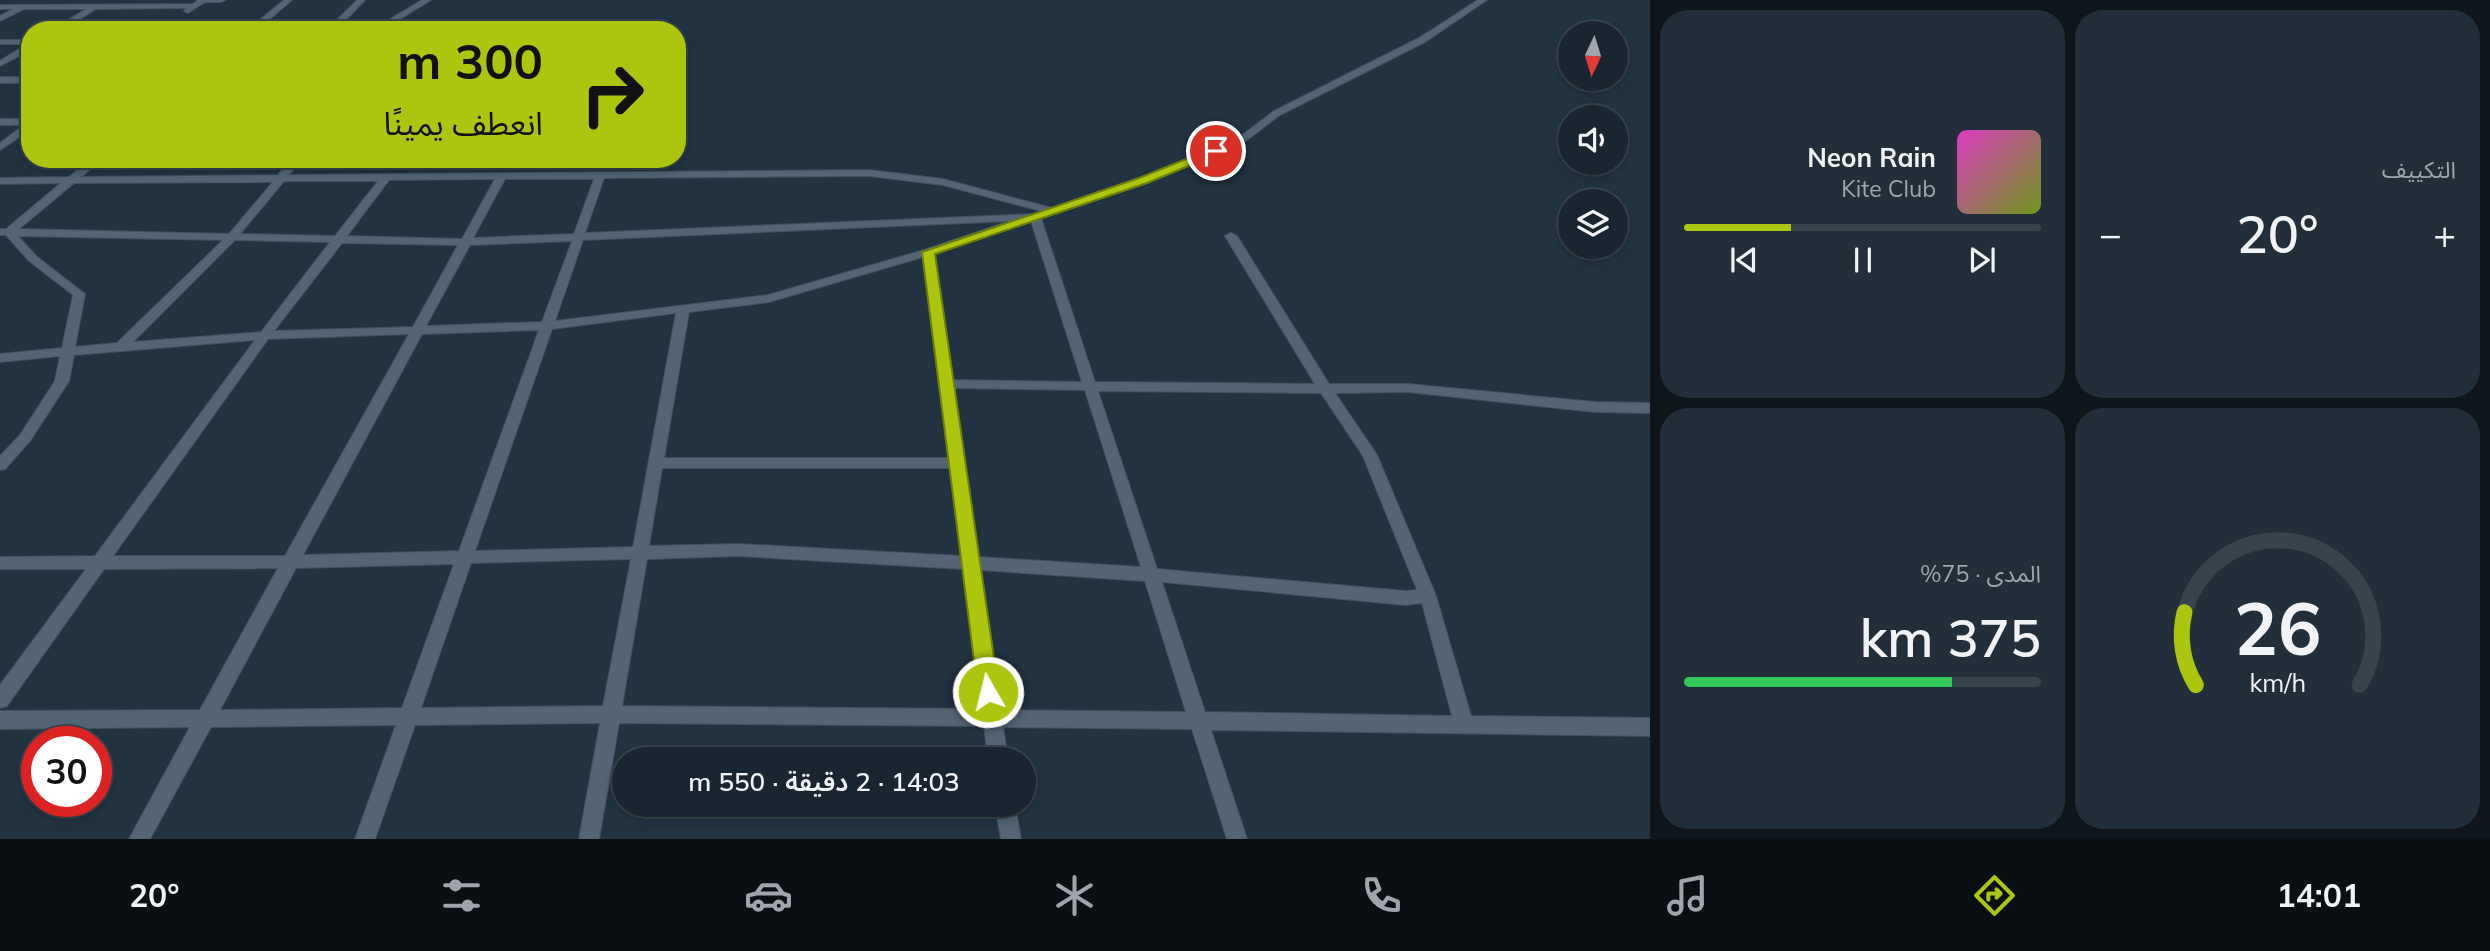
<!DOCTYPE html>
<html lang="ar">
<head>
<meta charset="utf-8">
<style>
  :root { --surface:#192631; --page:#222e39; --text:#f1f3f6; --muted:#9fa5ab; --line:#37434d; --accent:#acc610 }
  body { margin:0; font-family:Mulish,"Noto Sans Arabic",sans-serif; background:var(--page); color:var(--text); direction:rtl; height:100vh; display:flex; flex-direction:column; font-size:26px; white-space:nowrap }
  * { box-sizing:border-box; margin:0 }
  p { font-size:23px; color:var(--muted) }
  .icon { flex:none; width:38px; height:38px; fill:none; stroke:currentColor; stroke-width:2; stroke-linecap:round; stroke-linejoin:round }
  .map { position:relative; flex:1; overflow:hidden; direction:ltr }
  .details { display:flex; flex-direction:column; gap:10px; padding:10px; background:#0e151b; width:840px }
  .details>* { flex:none }
  .banner { position:absolute; left:21px; top:21px; width:665px; height:147px; border-radius:28px; box-shadow:0 4px 10px #0003,0 0 0 2px var(--line); direction:rtl; background:#acc610; color:#111; overflow:hidden }
  .needle { width:46px; rotate:184deg }
  .controls { position:absolute; left:1558px; top:21px; display:grid; gap:14px }
  .controls a { display:grid; place-items:center; width:70px; height:70px; border-radius:50%; background:var(--surface); box-shadow:0 4px 10px #0003,0 0 0 2px var(--line); font-size:35px }
  .speed { position:absolute; left:21px; top:726px; display:flex; gap:14px; font-size:35px; font-weight:700; text-align:center }
  .speed>* { display:grid; place-content:center; width:91px; height:91px; border-radius:50%; background:var(--surface); box-shadow:0 4px 10px #0003,0 0 0 2px var(--line); line-height:1 }
  .speed .limit { border:10px solid #d22; background:#fff; color:#111 }
  .pin { position:absolute; display:grid; place-items:center; width:60px; height:60px; color:#fff; margin:-30px; border:4px solid #fff; border-radius:50%; box-shadow:0 2px 7px #0007 }
  .me { position:absolute; width:77px; margin:-38px; rotate:352deg; stroke-linejoin:round; filter:drop-shadow(0 0 5px #0008) }
  .turn { display:flex; align-items:center; gap:24px; height:147px; padding:0 28px; font-size:32px }
  .turn .icon { width:91px; height:91px; stroke-width:2.5 }
  .turn b { display:block; font-size:49px; line-height:60px }
  .big { font-size:52px; font-weight:600; line-height:1.1 }
  .details .tile { flex:1; display:flex; flex-direction:column; justify-content:center; gap:10px; min-width:0; padding:0 24px; border-radius:28px; background:var(--page) }
  .details .dial { align-items:center; gap:0 }
  .dial svg { height:182px; overflow:visible; fill:none; stroke:var(--line); stroke-width:7; stroke-linecap:round; text-anchor:middle }
  .dial text { fill:var(--text); stroke:none }
  .song { display:flex; align-items:center; gap:21px }
  .cover { width:84px; height:84px; border-radius:10px; background:linear-gradient(135deg,hsl(310 70% 55%),hsl(80 70% 35%)) }
  .played { height:7px; border-radius:4px; background:linear-gradient(90deg,var(--accent) 30%,var(--line) 30%) }
  .keys { display:flex; justify-content:space-around; direction:ltr }
  .heat { display:flex; justify-content:space-between; align-items:center; font-size:38px; direction:ltr }
  .charge { height:10px; border-radius:5px; background:linear-gradient(90deg,#34c759 75%,var(--line) 0) }
  .details .tiles { flex:1; display:grid; gap:10px; grid-template-columns:repeat(2,1fr) }
  .trip { position:absolute; left:612px; top:747px; width:424px; height:70px; border-radius:35px; background:var(--surface); box-shadow:0 4px 10px #0003,0 0 0 2px var(--line); font-weight:600; line-height:70px; text-align:center; direction:rtl }
  .menu { display:flex; height:112px; justify-content:space-around; align-items:center; background:#0a0f14; color:var(--muted) }
  .menu .icon { width:49px; height:49px }
  .menu .active { color:var(--accent) }
  .menu b { font-size:32px; color:var(--text) }
  main { display:flex; flex:1; min-height:0 }
  .map>svg:first-child { display:block }
</style>
</head>
<body>
<main>
<section class="details">
<div class="tiles">
<div class="tile"><p>التكييف</p>
<div class="heat"><a>−</a><b class="big">20°</b><a>+</a></div>
</div>
<div class="tile">
<div class="song"><i class="cover"></i><div><b>Neon Rain</b><p>Kite Club</p></div></div>
<div class="played"></div>
<div class="keys"><svg class="icon" aria-label="previous" viewBox="0 0 24 24"><path d="M18 5L8 12l10 7zM5 5v14"/></svg><svg class="icon" aria-label="pause" viewBox="0 0 24 24"><path d="M8 5v14M16 5v14"/></svg><svg class="icon" aria-label="next" viewBox="0 0 24 24"><path d="M6 5l10 7-10 7zM19 5v14"/></svg></div>
</div>
<div class="tile dial"><svg viewBox="0 0 100 80">
<path d="M14 69A42 42 0 1 1 86 69"/>
<path d="M14 69A42 42 0 0 1 9 37" stroke="#acc610"/>
<text x="50" y="56" font-size="32" font-weight="700">26</text>
<text x="50" y="72" font-size="11">km/h</text>
</svg></div>
<div class="tile"><p>المدى · 75%</p><b class="big">375 km</b><div class="charge"></div></div>
</div>
</section>
<div class="map">
<svg width="1650" height="839" viewBox="0 0 1650 839">
  <rect width="100%" height="100%" fill="#213241"/>
  <g fill="none" stroke-linecap="round" stroke-linejoin="round">
    <g stroke="#42505d" stroke-width="2">
      <path id="minor" d="M198,0H225L221,2H205L188,13L184,11L187,8L96,9L62,30H52L86,9H24L0,21V16L13,9H0V5L193,4Z
        M284,0H292L265,23L335,22L357,0H365L336,30H327L330,26L165,29L161,27L165,25L256,23Z
        M422,0H431L382,30H372Z
        M1478,0H1487L1425,42L1280,115L1243,143L1147,183L1041,218L1095,382L1315,384L1225,236L1231,233L1237,236L1329,384H1408L1595,402L1650,403V413L1595,412L1408,392L1335,393L1377,455L1436,596L1471,716L1650,718V736L1211,730L1247,839H1227L1192,729L1003,727L1008,760H988L984,726L619,723L599,839H579L600,723L415,725L375,839H355L396,725L211,727L150,839H129L190,727L0,729V711L200,710L278,568L104,569L7,706L0,708V685L86,569H0V557L95,556L255,340L74,355L69,381L30,441L5,469L0,470V456L20,435L55,381L60,356L0,362V354L62,348L73,295L28,260L6,235H0V229H6L61,183L0,184V178L69,177L91,159H102L81,177L278,175L292,159H302L289,175L869,170L943,179L1052,208L1139,179L1237,139L1274,111L1419,38ZM869,176L943,185L1041,211L1033,214L585,233L604,178ZM495,179L462,239L347,236L389,180ZM505,179H594L574,234L473,238ZM284,181H378L335,236L240,234ZM273,182L229,234L19,229L74,183ZM1010,221L924,250L768,295L555,321L583,240ZM1031,221L1082,382L952,380L934,254ZM18,236L223,240L117,343L75,347L85,294L36,256ZM235,240L330,242L261,332L133,342ZM572,241L542,322L426,326L470,245ZM342,243L458,245L413,327L274,331ZM923,257L949,458H664L689,312L769,302ZM676,313L633,547L475,551L552,329ZM539,330L459,551L303,555L422,334ZM409,334L285,556H113L268,339ZM954,388L1085,390L1141,567L978,557ZM1098,391L1321,393L1363,456L1417,590L1406,591L1157,569ZM662,468H950L962,556L738,544L649,546ZM738,556L963,569L982,709L622,706L647,559ZM631,559L603,706L421,708L471,563ZM454,564L402,708L220,710L296,568ZM980,570L1145,581L1186,712L1000,710ZM1162,582L1406,605L1422,603L1452,716L1205,712Z
        M0,40H30V50L0,66V61L27,44H0Z
        M0,77H30V83H0Z
        M0,119H30V130L0,150V143L24,125H0Z
        M995,805H1015L1021,839H1001Z"/>
    </g>
    <use href="#minor" fill="#526475" fill-rule="evenodd"/>
  </g>
  <path fill="#acc610" stroke="#70810a" stroke-width="2" d="M1216,147L1220,148V153L1147,183L935,254L999,692L995,699L988,702L981,699L978,692L922,252L1139,178Z"/>
</svg>
<div class="controls">
<a><svg class="needle" viewBox="-14 -14 28 28"><path d="M0-13l5 13h-10z" fill="#e53935"/><path d="M0 13l5-13h-10z" fill="#9fa5ab"/></svg></a>
<a><svg class="icon" aria-label="sound" viewBox="0 0 24 24"><path d="M4 9h4l5-4v14l-5-4H4zM17 9q2 3 0 6"/></svg></a>
<a><svg class="icon" aria-label="layers" viewBox="0 0 24 24"><path d="M12 4l9 5-9 5-9-5zM3 14l9 5 9-5"/></svg></a>
</div>
<div class="speed"><div class="limit">30</div></div>
<div class="pin" style="left:1216px;top:151px;background:#d93025"><svg class="icon" aria-label="arrive" viewBox="0 0 24 24"><path d="M6 21V4h12l-3 4 3 4H6"/></svg></div>
<svg class="me" style="left:988px;top:692px" viewBox="-20 -20 40 40"><circle r="17" fill="#acc610" stroke="#fff" stroke-width="3"/><path d="M0-11L8 9 0 5-8 9z" fill="#fff"/></svg>
<div class="trip">14:03 · 2 دقيقة · 550 m</div>
<div class="banner">
<div class="turn"><svg class="icon" aria-label="right" viewBox="0 0 24 24"><path d="M7 20v-9h11M14 6l5 5-5 5"/></svg><div><b>300 m</b>انعطف يمينًا</div></div>
</div>
</div>
</main>
<nav class="menu">
<b>14:01</b>
<svg class="icon active" aria-label="directions" viewBox="0 0 24 24"><path d="M12 3l9 9-9 9-9-9zM9 14v-3h6M13 9l2 2-2 2"/></svg>
<svg class="icon" aria-label="music" viewBox="0 0 24 24"><path d="M9 18V5l10-2v13"/><circle cx="6" cy="18" r="3"/><circle cx="16" cy="16" r="3"/></svg>
<svg class="icon" aria-label="phone" viewBox="0 0 24 24"><path d="M5 4h4l2 5-3 2q2 4 5 5l2-3 5 2v4C11 20 4 13 5 4z"/></svg>
<svg class="icon" aria-label="climate" viewBox="0 0 24 24"><path d="M12 3v18M4 7l16 10M4 17L20 7"/></svg>
<svg class="icon" aria-label="car" viewBox="0 0 24 24"><path d="M5 17H2v-5l4-1 3-4h7l3 4 3 1v5h-3M9 17h6M6 11h13"/><circle cx="7" cy="17" r="2"/><circle cx="17" cy="17" r="2"/></svg>
<svg class="icon" aria-label="filters" viewBox="0 0 24 24"><path d="M4 7h16M4 17h16"/><circle cx="9" cy="7" r="2"/><circle cx="15" cy="17" r="2"/></svg>
<b>20°</b>
</nav>
</body>
</html>
